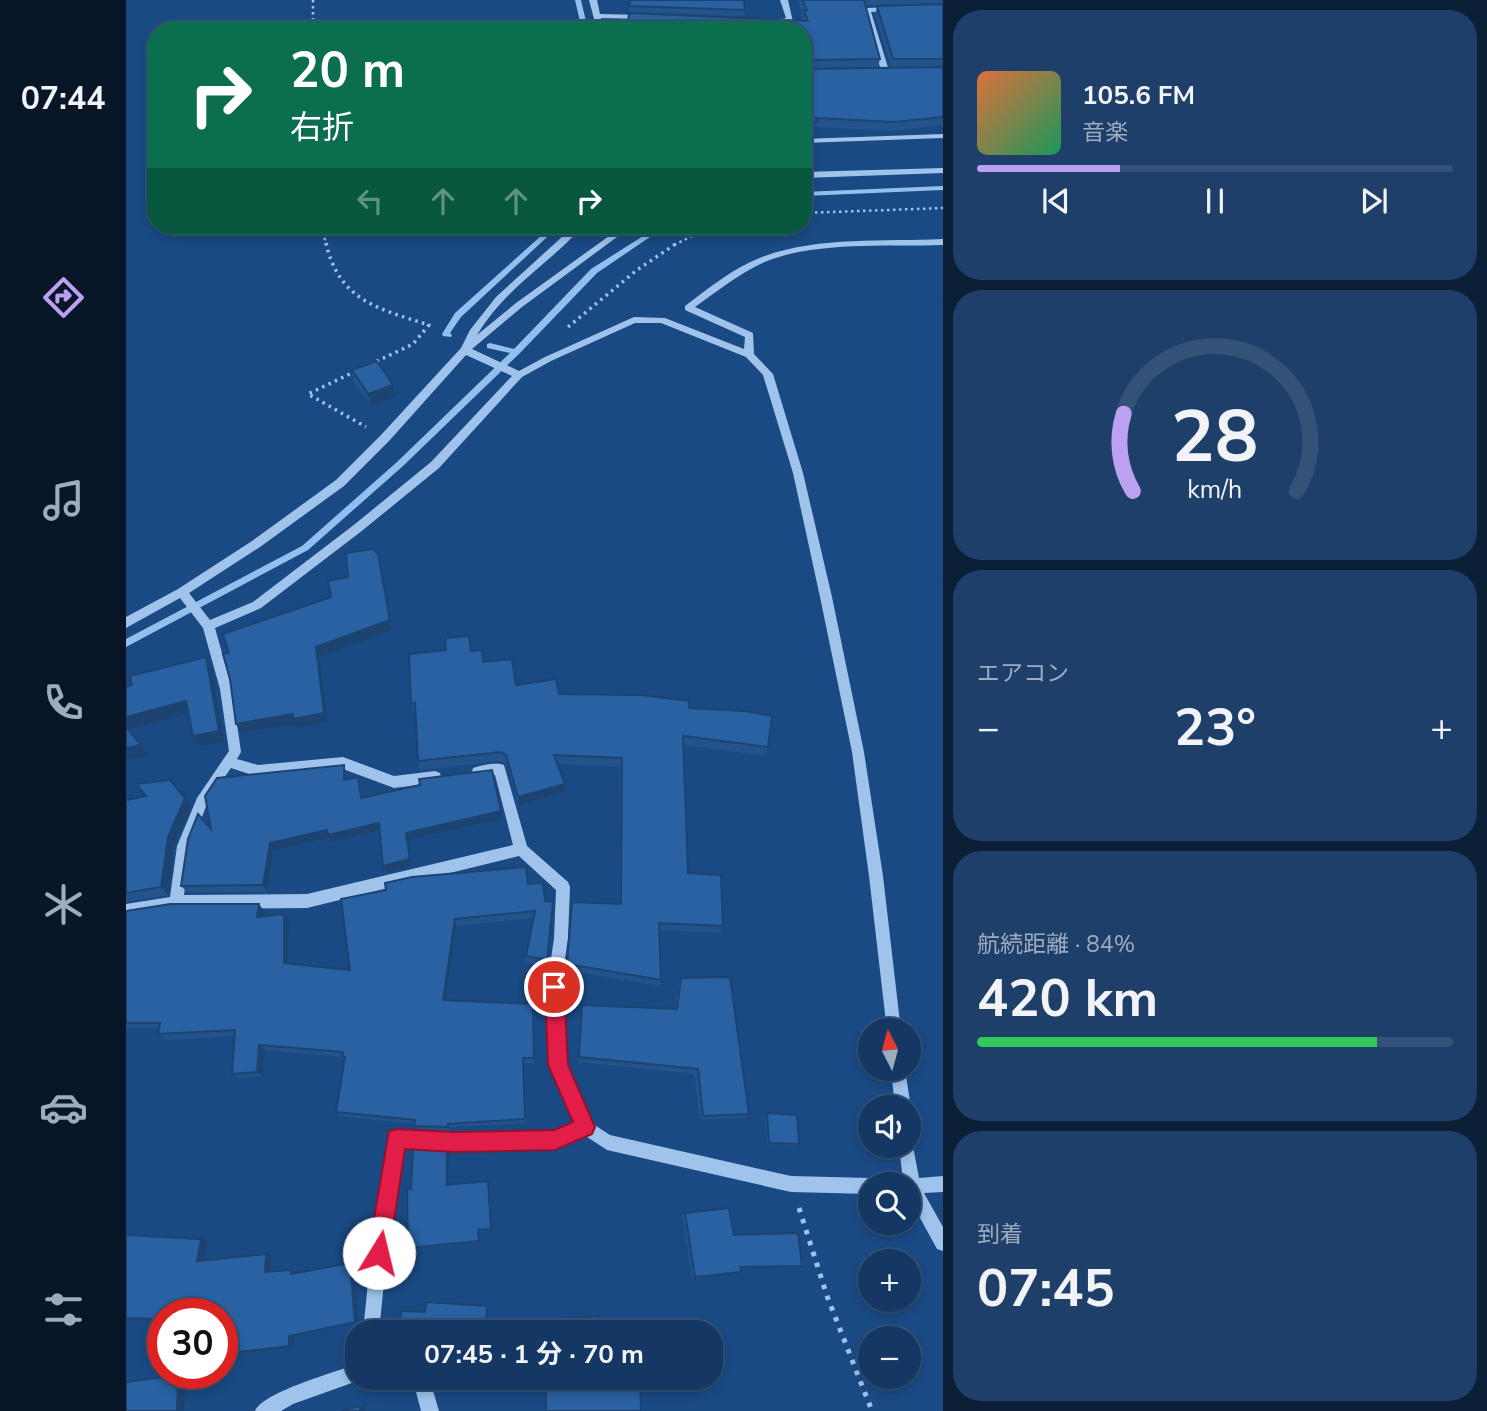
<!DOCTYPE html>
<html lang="ja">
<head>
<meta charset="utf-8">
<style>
  :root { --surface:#143863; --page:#1d3f69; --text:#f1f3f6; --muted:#9dacbe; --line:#335278; --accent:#bca0f2 }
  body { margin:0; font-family:"Nunito Sans","Noto Sans JP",sans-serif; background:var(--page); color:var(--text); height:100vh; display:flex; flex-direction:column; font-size:26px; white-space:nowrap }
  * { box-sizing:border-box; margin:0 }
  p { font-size:23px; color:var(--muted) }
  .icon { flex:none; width:38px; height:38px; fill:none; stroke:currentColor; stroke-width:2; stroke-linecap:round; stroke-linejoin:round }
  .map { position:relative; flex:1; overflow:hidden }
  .side { display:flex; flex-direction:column; gap:10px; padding:10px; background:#0b1f36; width:544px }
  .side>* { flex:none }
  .guide { position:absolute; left:21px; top:21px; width:665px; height:214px; border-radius:28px; box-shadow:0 4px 10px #0003,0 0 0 2px var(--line); background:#0b6e4f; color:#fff; overflow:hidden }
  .needle { width:46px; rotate:354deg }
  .tools { position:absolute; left:732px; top:1018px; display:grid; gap:14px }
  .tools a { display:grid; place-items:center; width:63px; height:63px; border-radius:50%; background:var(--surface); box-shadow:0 4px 10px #0003,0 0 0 2px var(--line); font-size:35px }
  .speed { position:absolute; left:21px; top:1298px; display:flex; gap:14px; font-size:35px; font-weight:700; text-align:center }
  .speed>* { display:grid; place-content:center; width:91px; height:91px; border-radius:50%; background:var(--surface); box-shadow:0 4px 10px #0003,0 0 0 2px var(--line); line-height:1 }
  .speed .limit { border:10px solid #d22; background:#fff; color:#111 }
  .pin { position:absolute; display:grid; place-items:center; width:60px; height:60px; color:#fff; margin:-30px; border:4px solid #fff; border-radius:50%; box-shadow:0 2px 7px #0007 }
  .me { position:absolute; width:77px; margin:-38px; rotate:9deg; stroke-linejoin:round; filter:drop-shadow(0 0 5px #0008) }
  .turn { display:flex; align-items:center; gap:24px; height:147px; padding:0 28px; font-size:32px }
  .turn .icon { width:91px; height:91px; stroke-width:2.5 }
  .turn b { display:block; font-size:49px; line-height:60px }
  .lanes { display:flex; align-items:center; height:66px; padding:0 28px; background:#0003; justify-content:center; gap:35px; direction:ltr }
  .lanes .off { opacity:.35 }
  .big { font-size:52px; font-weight:700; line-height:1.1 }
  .side .card { flex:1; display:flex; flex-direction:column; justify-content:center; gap:10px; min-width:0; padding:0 24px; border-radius:28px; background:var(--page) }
  .side .dial { align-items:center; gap:0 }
  .dial svg { height:182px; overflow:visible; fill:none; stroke:var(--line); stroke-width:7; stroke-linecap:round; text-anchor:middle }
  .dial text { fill:var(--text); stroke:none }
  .song { display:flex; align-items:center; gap:21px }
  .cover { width:84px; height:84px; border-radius:10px; background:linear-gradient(135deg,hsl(20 70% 55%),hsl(150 70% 35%)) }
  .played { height:7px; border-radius:4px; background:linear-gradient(90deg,var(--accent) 30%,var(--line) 30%) }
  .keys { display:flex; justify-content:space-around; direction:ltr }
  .heat { display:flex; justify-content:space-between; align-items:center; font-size:38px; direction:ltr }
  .charge { height:10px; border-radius:5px; background:linear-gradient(90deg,#34c759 84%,var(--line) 0) }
  .trip { position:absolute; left:219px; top:1320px; width:378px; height:70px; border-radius:28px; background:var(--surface); box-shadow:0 4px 10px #0003,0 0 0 2px var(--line); font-weight:700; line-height:70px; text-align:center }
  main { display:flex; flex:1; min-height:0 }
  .tabs { display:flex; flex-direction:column; width:126px; justify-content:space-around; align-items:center; background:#081628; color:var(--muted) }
  .tabs .icon { width:49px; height:49px }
  .tabs .on { color:var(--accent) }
  .tabs b { font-size:32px; color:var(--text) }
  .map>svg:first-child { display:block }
</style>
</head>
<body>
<main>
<nav class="tabs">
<b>07:44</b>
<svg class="icon on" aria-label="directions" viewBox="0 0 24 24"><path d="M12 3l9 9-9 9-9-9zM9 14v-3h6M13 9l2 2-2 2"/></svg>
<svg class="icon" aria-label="music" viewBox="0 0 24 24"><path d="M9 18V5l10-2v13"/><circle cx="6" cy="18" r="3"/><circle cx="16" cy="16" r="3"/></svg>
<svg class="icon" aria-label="phone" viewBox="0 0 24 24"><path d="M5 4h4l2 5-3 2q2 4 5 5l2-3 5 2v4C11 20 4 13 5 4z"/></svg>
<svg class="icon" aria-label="climate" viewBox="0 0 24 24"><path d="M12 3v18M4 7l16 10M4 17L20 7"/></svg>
<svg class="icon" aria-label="car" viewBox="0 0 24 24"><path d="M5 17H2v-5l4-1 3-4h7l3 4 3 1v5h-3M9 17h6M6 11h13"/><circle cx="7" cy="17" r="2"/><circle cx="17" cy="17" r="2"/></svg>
<svg class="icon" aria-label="filters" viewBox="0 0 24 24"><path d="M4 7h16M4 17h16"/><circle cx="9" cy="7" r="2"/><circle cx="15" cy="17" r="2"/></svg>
</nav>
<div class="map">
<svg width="817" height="1411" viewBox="0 0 817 1411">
  <rect width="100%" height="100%" fill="#1a4a84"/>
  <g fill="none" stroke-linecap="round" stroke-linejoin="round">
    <path fill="#92bfed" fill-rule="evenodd" d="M449,0H455L462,30H456Z
      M817,186V190L677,196V192Z
      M426,226H433L335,317L324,333L326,335L325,337L317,336L316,334L329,313Z
      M533,226H540L471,273L393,354L277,466L182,550L0,647V639L176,546L271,462L384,353L361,348V344L364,343L388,349L465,269Z"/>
    <path stroke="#a0c3eb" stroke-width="2.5" stroke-dasharray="2.5 3.5" stroke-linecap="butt" d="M187,0V30
      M677,213L817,208
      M196,226L200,245
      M548,245L586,226"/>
    <path stroke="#a0c3eb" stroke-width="3.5" stroke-dasharray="2.5 4.5" stroke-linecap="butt" d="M200,243C213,301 253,309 303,325L287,344L247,363
      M442,327L511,270L551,243
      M230,371L182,394L240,427"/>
    <path stroke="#a0c3eb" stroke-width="5" stroke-dasharray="4.5 7" stroke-linecap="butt" d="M673,1208L701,1296L746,1411"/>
    <path fill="#a0c3eb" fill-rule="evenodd" d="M463,0H471L474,14L516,15L520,17L516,19L475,18L479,30H471Z
      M654,0H662L667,22L650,24L646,22L660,18Z
      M764,7H767V11L745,12L764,74L760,76L756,74L737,10L741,8Z
      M817,134V138L677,143V139Z
      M817,168V173L677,178V172Z
      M448,226H457C422,265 380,287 351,335L390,303L497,226H506L396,307L346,349L393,371L419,357L508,317L539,318L618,349L619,337L559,310V306C583,288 607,268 636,257C692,236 758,242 817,239V245C761,247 693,241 641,261C615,272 592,291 569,307L627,333L628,354L647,374L677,473L706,597L738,752L757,876L775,1031H761L743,876L726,752L694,597L667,473L637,375L620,357L535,323H509L425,361L396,377L313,468L237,530L135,608L89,628L106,689L115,752L111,759L132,765L217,757L268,776L309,771L314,773L315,777L314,781L309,783L268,788L217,769L132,777L105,768L82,801L65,846L58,895L181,894L387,845L369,775L352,778L347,776L346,772L347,768C356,765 370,762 378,765L401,846L442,882L444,887L442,938L435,987L439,1065L464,1122L484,1135L665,1176L744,1178L750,1180L751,1185H744V1194L665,1192L481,1150L458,1135L429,1148L328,1150L277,1147L261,1253L253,1332H237L245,1253L266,1134L271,1131L328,1134L429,1132L450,1123L425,1065L421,987L428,938L430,890L393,856L181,908L50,909L0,918V904L44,897L51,846L71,798L103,751L94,689L77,628L54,598L0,628V617L52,589L126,541L210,480L255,435L335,348L344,330L370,297ZM340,355L386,376L305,462L229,524L127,602L84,620L63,593L134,547L218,486L263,441Z
      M765,1069H779L785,1108L782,1113V1108H769Z
      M782,1139L786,1141L793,1178L817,1176V1192L798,1193L817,1227V1251L811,1249L782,1196V1185H775L777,1181L773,1146H782Z
      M231,1364V1377H238L237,1379L167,1404L155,1411H129C137,1392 210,1372 231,1364Z
      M272,1377H303L313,1411H295L289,1388L274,1383Z"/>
  </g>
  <path fill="#23538b" d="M504,0L619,10L618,16L503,12Z
    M671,0H817V4L739,5L754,59L752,67L678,68L808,67H765L749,15L751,6L817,4V125L766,131L689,127L688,131L677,130L676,19L677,15Z
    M226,370L269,397L245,406L228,382Z
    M345,651L357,662L390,685L433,694L563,708L642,747L638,756L558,745L562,873L597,926L593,933L533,930L535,980L533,986L440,970L446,902L494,904V767L432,764L439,784L438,792L392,805L381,764L375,761L294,770L292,761L290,713H287L285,704Z
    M218,765L220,774L221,779L234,785L237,798L375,819L282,840L286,866L260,873L253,831L205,842L203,838L148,850L141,892H61L55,886Z
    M0,800L65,807L48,846L42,895L0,902Z
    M402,884L419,901L427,902L421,967L400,963V956L408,918L330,926L320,1000L407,1004L408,1063H397L400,1123L323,1127V1131L291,1129L288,1124L214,1116L210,1112L219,1060L216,1057L139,1050L137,1076L112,1078L106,1074L109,1036L40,1040L32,1034L33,1028H0V911H138L137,916L163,921L162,964L224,970Z
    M555,978L623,1114L619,1118L574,1119L568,1074L452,1062L455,1011L549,1009L552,984Z
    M641,1113L673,1144L671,1146L641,1145L639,1116Z
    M321,1149L323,1152L322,1185L362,1181L365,1230L353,1232L354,1242L284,1249L282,1248L285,1189Z
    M559,1213L608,1235L676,1266L614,1267L615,1272L566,1278L556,1215Z
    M420,1377L511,1381L514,1382L515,1411Z
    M238,1403L239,1411H209Z"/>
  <path fill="#1d4471" d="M267,385L269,397L245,406L242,394Z
    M252,554L266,630L193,657L202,722L171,728L169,724L115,733L110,724Z
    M80,657L86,668L99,742L73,746L67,736Z
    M60,701L67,712L1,730L0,728V717Z
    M15,745L23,756L0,760V748Z
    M218,765L220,774L221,788L218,780Z
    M439,784L438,792L392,805V797Z
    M59,798L65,807L48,846L42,895L35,887L42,837Z
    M375,811V819L282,840L286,866L260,873L257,866L280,833Z
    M253,823L255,830L205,842L203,838L148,850L141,892L137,885L144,843L201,830Z
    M133,904L138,911L136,924L131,917Z
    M158,914L163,921L162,970L158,963Z
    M329,919L330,926L319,1006L317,1000Z
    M133,1045L139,1050L137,1076L131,1072Z
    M321,1149L323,1152L322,1187L321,1185Z
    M75,1239L82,1240L78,1262L71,1261Z
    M140,1254L145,1255V1273L139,1272Z
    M224,1263L228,1264L232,1322H229Z
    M169,1335L168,1345L163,1346V1336Z
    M60,1374L58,1411H51L52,1375Z
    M238,1403L239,1411H234V1406Z"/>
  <path fill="#2961a2" stroke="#1d4471" stroke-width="2" d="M504,0H618L619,10L503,6Z
    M676,0H738L754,59L679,60L677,64V30H501L503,13L682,21L678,10H681Z
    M817,4V59H767L751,6Z
    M677,67L679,69L817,67V117L768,122L690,118L691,122L677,121Z
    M251,361L267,385L242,394L226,370Z
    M247,549L252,554L264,620L190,647L198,713L168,719L167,714L110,724L104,679L97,654L103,653L97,634L205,597L202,581L222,577L220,553Z
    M343,636L345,651L356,650L357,662L386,659L390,685L430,679L433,694L515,695L563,701V708L619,711L646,716L642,747L557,736L562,873L595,875L597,926L533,923L535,980L441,964L446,902L495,904L496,758L428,755L439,784L392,797L380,755L375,752L292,761L289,703L285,704L283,654L320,650L319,638Z
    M80,657L93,731L67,736L60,701L0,717V687L6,685L4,676Z
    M0,727L15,745L0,748Z
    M218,765V780L232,777L235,798L294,785L293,779L366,770L375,811L280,833L284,859L257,866L253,823L202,835L201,830L144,843L137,885L55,886L62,839L72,814L85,829L79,796L91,778Z
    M44,780L59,798L42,837L35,887L0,893V800L20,796L10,784Z
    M400,867L402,884L417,883L419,901L427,902L421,960L400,956L409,911L329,919L317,1000L407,1004L408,1058H397L399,1119L322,1124V1127L288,1126L289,1120L210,1112L219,1057L216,1056L217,1052L133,1045L131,1072L106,1074L109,1030L32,1034L34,1023H0V911L44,904H133L131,917L158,914V963L224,970L215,899L260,890L259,883L286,877Z
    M604,977L623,1114L577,1116L572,1069L453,1057L456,1005L551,1009L555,978Z
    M641,1113L671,1115L673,1144L643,1143Z
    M287,1147L321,1149V1185L362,1181L365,1229L352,1230L353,1241L282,1248L281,1189H285Z
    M603,1208L608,1235L672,1233L676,1266L614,1267L615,1272L569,1277L559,1213Z
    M0,1235L75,1239L71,1261L140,1254L139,1272L165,1270V1274L224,1263L229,1322L163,1336V1346L96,1354V1314H37V1319L0,1318Z
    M300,1302L361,1306L360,1324L412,1325V1321L473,1316L475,1332H273L275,1311L299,1312Z
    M52,1375L51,1411H0V1382Z
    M420,1377H479V1382H514L515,1411H420Z
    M234,1406V1411H214Z"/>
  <path fill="#e11d48" stroke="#92132f" stroke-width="2" d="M428,978L435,981L438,987L442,1065L469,1127L466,1134L429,1150L328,1152L279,1149L263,1253L260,1261L253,1264L245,1261L242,1253L263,1131L271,1129L328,1132L428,1130L447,1122L422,1065L419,987L422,981Z"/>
</svg>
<div class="tools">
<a><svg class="needle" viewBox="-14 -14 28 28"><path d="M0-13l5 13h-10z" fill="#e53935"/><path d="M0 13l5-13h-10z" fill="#9dacbe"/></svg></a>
<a><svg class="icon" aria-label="sound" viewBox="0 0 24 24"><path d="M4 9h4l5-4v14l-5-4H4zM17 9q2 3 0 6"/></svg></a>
<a><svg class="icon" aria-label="search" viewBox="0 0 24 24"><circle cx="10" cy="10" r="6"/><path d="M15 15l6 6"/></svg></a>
<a>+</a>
<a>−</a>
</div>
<div class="speed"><div class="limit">30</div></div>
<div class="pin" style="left:428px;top:987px;background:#d93025"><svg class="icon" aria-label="arrive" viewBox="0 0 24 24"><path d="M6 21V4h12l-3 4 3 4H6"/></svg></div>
<svg class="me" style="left:253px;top:1253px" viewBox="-20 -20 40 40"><circle r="19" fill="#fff"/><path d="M0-13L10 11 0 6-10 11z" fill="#e11d48"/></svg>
<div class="trip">07:45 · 1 分 · 70 m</div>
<div class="guide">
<div class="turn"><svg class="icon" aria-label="right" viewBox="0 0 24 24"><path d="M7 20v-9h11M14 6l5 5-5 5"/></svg><div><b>20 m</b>右折</div></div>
<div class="lanes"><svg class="icon off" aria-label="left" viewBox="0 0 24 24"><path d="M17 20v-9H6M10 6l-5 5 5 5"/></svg><svg class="icon off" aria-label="ahead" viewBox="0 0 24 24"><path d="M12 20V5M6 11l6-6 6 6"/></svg><svg class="icon off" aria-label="ahead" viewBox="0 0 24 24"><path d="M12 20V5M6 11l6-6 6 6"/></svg><svg class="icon" aria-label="right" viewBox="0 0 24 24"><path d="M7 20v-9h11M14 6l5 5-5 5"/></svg></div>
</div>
</div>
<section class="side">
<div class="card">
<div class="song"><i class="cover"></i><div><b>105.6 FM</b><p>音楽</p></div></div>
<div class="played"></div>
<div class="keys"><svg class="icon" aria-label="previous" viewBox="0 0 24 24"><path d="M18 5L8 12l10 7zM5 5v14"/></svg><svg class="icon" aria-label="pause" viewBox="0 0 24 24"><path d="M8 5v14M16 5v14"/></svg><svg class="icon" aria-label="next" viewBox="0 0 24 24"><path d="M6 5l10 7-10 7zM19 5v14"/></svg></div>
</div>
<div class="card dial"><svg viewBox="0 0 100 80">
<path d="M14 69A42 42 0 1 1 86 69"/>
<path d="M14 69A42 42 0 0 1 10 35" stroke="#bca0f2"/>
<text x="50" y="56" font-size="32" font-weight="700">28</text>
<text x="50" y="72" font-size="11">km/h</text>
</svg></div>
<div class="card"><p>エアコン</p>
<div class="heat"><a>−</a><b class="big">23°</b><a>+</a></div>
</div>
<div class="card"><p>航続距離 · 84%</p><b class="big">420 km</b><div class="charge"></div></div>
<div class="card"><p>到着</p><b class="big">07:45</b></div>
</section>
</main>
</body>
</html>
